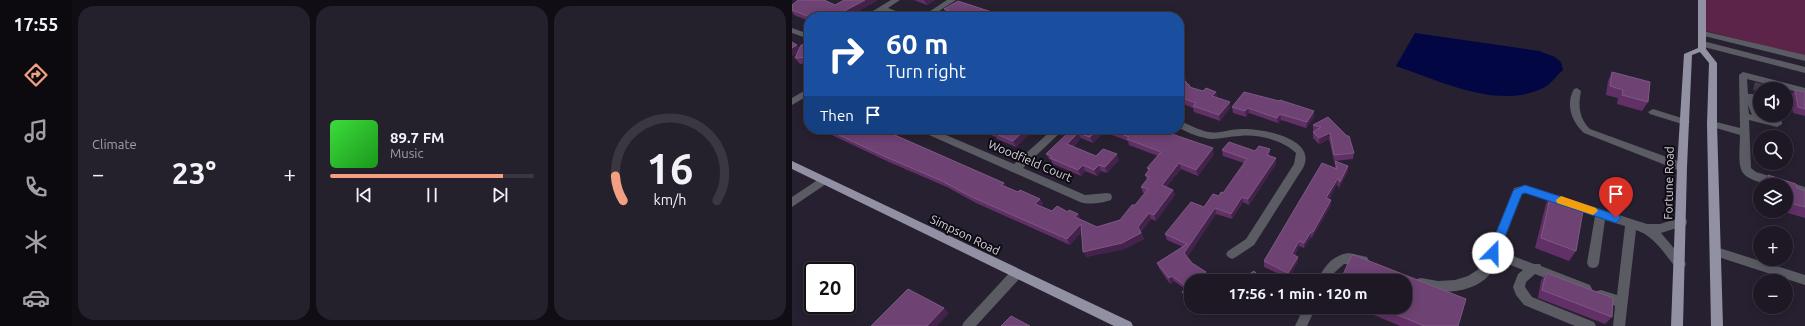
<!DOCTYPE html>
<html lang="en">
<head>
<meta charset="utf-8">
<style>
  :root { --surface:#1d1824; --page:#25212c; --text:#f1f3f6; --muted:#a0a0a6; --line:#3b3741; --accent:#f2a081 }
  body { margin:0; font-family:Ubuntu,sans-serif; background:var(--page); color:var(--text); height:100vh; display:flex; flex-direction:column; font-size:15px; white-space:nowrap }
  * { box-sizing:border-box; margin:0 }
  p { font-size:13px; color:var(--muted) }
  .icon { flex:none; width:22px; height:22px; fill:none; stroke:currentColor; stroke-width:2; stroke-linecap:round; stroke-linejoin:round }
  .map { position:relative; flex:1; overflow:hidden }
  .side { display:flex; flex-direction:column; gap:6px; padding:6px; background:#100d14; width:720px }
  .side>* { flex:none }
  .top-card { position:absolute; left:12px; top:12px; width:380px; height:122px; border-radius:16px; box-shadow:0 2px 10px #0003,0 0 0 1px var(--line); background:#1a4fa0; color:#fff; overflow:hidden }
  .controls { position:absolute; left:961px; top:82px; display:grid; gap:8px }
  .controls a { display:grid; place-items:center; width:40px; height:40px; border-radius:50%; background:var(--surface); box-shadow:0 2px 10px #0003,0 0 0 1px var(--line); font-size:20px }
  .speed { position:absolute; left:12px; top:262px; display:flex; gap:8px; font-size:20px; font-weight:700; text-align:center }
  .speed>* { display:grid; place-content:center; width:52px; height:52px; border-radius:50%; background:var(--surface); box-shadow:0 2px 10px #0003,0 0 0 1px var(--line); line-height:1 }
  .speed .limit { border:2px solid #111; border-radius:6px; background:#fff; color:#111 }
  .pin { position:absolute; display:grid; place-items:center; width:34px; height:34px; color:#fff; margin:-41px -17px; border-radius:50% 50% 50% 0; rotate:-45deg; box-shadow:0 0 4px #0007 }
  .pin .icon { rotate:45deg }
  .me { position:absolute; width:44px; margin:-22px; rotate:22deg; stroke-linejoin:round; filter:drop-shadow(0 0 3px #0008) }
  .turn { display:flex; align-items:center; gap:14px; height:84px; padding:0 16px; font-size:18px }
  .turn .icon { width:52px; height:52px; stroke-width:2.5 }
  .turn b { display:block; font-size:28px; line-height:34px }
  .then { display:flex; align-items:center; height:38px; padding:0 16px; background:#0003; gap:8px; font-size:15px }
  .big { font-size:30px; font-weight:700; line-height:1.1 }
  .side .tile { flex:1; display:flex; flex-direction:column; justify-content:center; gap:6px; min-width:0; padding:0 14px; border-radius:16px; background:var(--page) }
  .side .dial { align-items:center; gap:0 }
  .dial svg { height:104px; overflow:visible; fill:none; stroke:var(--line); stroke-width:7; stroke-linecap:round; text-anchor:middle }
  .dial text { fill:var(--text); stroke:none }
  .song { display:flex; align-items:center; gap:12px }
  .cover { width:48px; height:48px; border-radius:6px; background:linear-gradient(135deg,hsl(120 70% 55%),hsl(120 70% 35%)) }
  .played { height:4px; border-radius:2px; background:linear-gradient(90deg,var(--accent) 85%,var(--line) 85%) }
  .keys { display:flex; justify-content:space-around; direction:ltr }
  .heat { display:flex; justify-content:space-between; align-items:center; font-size:22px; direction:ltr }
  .side .tiles { flex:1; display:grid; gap:6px; grid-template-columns:repeat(3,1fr) }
  .trip { position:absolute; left:392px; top:274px; width:228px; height:40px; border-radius:16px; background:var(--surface); box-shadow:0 2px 10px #0003,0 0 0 1px var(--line); font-weight:700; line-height:40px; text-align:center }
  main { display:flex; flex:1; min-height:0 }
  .dock { display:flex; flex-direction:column; width:72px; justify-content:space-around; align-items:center; background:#0c0a0e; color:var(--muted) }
  .dock .icon { width:28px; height:28px }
  .dock .selected { color:var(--accent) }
  .dock b { font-size:18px; color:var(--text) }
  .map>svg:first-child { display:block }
</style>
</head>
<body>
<main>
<nav class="dock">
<b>17:55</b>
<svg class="icon selected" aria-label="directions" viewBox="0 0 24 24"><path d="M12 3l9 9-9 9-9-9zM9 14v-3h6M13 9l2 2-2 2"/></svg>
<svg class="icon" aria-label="music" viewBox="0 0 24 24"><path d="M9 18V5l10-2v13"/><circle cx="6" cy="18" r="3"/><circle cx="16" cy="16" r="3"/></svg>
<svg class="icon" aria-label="phone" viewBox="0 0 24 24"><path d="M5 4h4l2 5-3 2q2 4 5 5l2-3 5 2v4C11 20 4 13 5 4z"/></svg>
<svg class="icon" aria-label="climate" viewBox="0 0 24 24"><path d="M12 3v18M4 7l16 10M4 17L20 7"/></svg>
<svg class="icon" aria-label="car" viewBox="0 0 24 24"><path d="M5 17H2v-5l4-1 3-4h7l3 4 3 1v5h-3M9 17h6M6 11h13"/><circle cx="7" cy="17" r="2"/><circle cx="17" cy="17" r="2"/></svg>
</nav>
<section class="side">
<div class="tiles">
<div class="tile"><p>Climate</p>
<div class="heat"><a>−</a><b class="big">23°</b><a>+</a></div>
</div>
<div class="tile">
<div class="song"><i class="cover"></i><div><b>89.7 FM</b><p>Music</p></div></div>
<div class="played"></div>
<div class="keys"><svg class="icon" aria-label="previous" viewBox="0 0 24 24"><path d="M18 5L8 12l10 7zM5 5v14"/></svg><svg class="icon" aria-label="pause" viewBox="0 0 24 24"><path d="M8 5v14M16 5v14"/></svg><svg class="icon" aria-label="next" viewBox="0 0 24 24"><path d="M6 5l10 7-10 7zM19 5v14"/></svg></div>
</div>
<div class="tile dial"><svg viewBox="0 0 100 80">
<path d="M14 69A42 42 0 1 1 86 69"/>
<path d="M14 69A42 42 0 0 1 8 50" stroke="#f2a081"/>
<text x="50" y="56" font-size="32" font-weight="700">16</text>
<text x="50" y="72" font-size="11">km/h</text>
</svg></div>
</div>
</section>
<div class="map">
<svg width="1013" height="326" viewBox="0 0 1013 326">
  <rect width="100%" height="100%" fill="#272030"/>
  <path fill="#5c2448" d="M911,0H1013V56L910,30Z"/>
  <path fill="#020643" d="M623,33L747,51L763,57L769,62L771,70C765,75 759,84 753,87C708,111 648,81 604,66Z"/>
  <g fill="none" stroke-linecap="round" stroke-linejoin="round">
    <path stroke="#423b4a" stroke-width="8" stroke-dasharray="8 4" stroke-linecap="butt" d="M962,86L970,88
      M963,97L968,98"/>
    <path fill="#5a5b63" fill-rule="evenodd" d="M99,0H108L96,8L120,17H109L91,11L81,17H71Z
      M155,0H164L138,17H129Z
      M0,28L17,34V39L0,33Z
      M908,31H911L1013,55V61L908,35Z
      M911,41L1013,67V73L908,46L907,44Z
      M951,72L1013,88V94L955,79L956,94H961L968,107V114L965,116L980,119L979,115H989L990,124L985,127L957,120L959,168L964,172L1013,187V195L994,189V185C983,185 953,183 949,169C946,160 948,145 948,135L917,126L915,124L920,121L948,128L947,75ZM956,105L960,115L957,114Z
      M970,85L975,89H968V91L966,88Z
      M17,88V95L0,105V98Z
      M785,88L789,91C786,106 787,118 798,129L894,164L895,167L894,170H886L792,133C780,122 773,105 782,89Z
      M861,109L896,120L898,122L893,125L858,114L856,112Z
      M387,121C397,124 406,130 416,132C428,134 440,128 453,129C472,129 526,139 511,168L462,245L444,257L440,259L436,257L434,254L436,251L454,239L502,164L504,153C491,140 466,134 448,136C438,136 429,139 420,139C408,138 397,133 387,128Z
      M126,129H140L222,164L261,129H272L231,168L293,195L315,193L319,194L320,197L319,200C311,203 296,205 288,202L128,131Z
      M30,177L34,178L35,181L34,184L0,207V197Z
      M733,185L855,224H868L890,217L894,219L895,222L894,225L869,233L892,260L894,264L892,268L888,269L884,268C872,253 862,236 844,230L833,326H821L823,306L805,299L803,295L805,291L809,290L825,295L833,226L813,220L807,263L805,267L801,268L797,267L795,263L803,216L733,193L730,194L708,251L742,264H748L749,266L798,285L800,289L798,293L794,294L743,274L734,282L733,287L740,297L802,322L804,326H783L732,305L724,295L721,287L726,274L731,270L704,259C702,264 701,270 698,274C682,294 646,295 625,287L623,283L625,279L629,278L646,281L663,280L676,276L690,267L722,188Z
      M924,247L1013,275V285L920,255L918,252L920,249Z
      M557,253L575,257L577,261L575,265L571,266L552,264L543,272L537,281H525C532,267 540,255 557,253Z
      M224,269L228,270L230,274L228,278L184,326H170L172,322L220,270Z
      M512,307H524L515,326H503Z"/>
    <path fill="#9191a3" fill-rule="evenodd" d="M906,0H914V49L925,63V124L931,326H919L915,124L917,63L908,52L900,55L895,167L891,326H879L885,167L892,54L906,48Z
      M0,161L339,322L341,326H322L0,169Z"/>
  </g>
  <path fill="#613066" d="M6,0H35L34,1L43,5L52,0H86L56,17H17V21L2,15L0,12V5Z
    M122,0H143L135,5Z
    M152,9L215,17H158V16L155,15Z
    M0,42L8,48L17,44V63L8,64L3,58L5,53L0,56Z
    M820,72L856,102L850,111L825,104L826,98L814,95L816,81Z
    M387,75L393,77L394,82L399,87L411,91L424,92L425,98L438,102V108L428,121L402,112L401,108L389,103L387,105Z
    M1003,90L1013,92V116L1001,113L998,96Z
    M452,92L522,117L514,128L489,120L486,123L457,113L454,117L441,113L440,107Z
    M536,117L562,153L561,159L542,161L537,139L527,144L521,138V132L522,131L521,130V125Z
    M27,129H89L212,183L215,187L226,192L248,199L251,204L249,207L260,211L276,212L286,214L288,219L305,227L328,220L343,205L353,193H351L349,187L355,180L353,175L356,171L355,168L366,156L337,145L336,141L312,132L301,143L289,138L281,147L304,156L327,160L315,173L309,171L305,176L293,171L289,176L261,164L259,160L257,159L254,154L280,129H358L422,154L406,176L389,169L374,187L381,190L383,195L364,221L359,219L349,232L352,239L332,249L294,257L289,232L278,245L184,203L155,187L99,163Z
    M178,129H243L224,147L205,139L204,137L191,132L189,133Z
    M430,150L463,151L478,155V156L484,158V164L457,205L451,202L440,219L424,214L395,257L400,263L415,278L414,279L399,281V303L392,297L390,292L393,289L382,281L378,284L367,268L365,263L391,247L375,240L373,234L431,193L452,163L431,156Z
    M543,161L556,171L547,188L545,184L537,199L539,205L520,238L519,237L512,248L507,246L503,255L506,262L496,278L472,267V261L543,168Z
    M976,175L1005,188L1013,191V218L989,211H994V185H968V187V184Z
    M759,194L784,251L777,261L743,248L754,204Z
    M754,273L820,317L813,324L746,298L749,281Z
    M421,307H448L447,314L423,313Z
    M563,307H613L666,326H608Z"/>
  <path fill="#44224b" d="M73,0H86L56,17H41Z
    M132,0H143L135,5Z
    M5,45L10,50L0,56V48Z
    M393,77L394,83L389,89L387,84Z
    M424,92L425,98L421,102L420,96Z
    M388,97L389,103L387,105V98Z
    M438,102V108L428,121L427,115Z
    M456,108L457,113L454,117L453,111Z
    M522,111V117L514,128L515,122Z
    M488,114L489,120L486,123L485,118Z
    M186,129H189L191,132L189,133Z
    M234,129H243L224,147L221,141Z
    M307,129H310L312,132L301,143L298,137Z
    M286,133L289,138L277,150L275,144Z
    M538,133L537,139L527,144V138Z
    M421,148L422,154L406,176L404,170Z
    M478,149V155L475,160V155Z
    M325,154L327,160L315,173L313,167Z
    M484,158V164L457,205L456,199Z
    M387,163L389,169L371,191L370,185Z
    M291,165L293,171L289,176L286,170Z
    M307,165L309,171L305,176L302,170Z
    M556,166V171L547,188L548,182Z
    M546,178L545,184L534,204V198Z
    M212,183L216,188L209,185Z
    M381,190L383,195L364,221L362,215Z
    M450,197L451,202L440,219L439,214Z
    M248,199L251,204L246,210L243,204Z
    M539,200V205L520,238L521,232Z
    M423,208L424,214L394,258L392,253Z
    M357,213L359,219L348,233L346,227Z
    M286,214L289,220L283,217Z
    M289,224L291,229L278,245L275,239Z
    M519,232V237L512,248V243Z
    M349,233L352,239L332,249L294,257L291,252Z
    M507,241V246L500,259V254Z
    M506,257V262L496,278V273Z
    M414,272L415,278L412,281L408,278Z
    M380,276L382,281L378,284L377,278Z
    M445,307H448L447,314Z
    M152,308L157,313L145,326H135Z"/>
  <path fill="#6e4273" stroke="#7e5884" d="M6,0H32L43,5L52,0H73L41,17H18L0,10V8L1,7H0V5Z
    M166,1L215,17H170L156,12L157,11L152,9Z
    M0,42L5,45L0,48Z
    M17,44V57L3,58L9,45Z
    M820,72L858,82L856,102L830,95L831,90L818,86Z
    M387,75L393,77L387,84H390L393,81L398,86L397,87L411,91L414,88L424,92L420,96L438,102L427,115L401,106L404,103L388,97L387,98Z
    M1003,90L1013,92V109L1006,107Z
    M452,92L487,101L488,100L522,111L515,122L488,114L485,118L456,108L453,111L440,107Z
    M17,109V121L16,120L14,111Z
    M536,117L555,136H557L562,153L542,155L538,133L527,138L521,132L529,127L521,125Z
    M34,129H89L212,183L209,185L226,192L228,190L248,199L243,204L260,211L265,206L276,212L277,210L286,214L283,217L305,227L328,220L340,205H343L356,189L349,187L357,177L353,175L358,169L355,168L369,152L335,139L337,137L316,129H357L372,135L374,132L421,148L404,170L387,163L370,185L381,190L362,215L357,213L346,227L349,233L330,243L291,252L289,224L275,239L180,197L150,181L94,157Z
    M196,129H234L221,141L202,133L203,132Z
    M280,129H307L298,137L286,133L275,144L304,156L311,149L325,154L313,167L307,165L302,170L291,165L286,170L258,158L260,156L254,154Z
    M437,142L463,151L467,146L478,149L475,155L484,158L456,199L450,197L439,214L423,208L392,253L400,263L414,272L408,278L420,279L418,281H399V299L390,292L395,287L380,276L377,278L365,263L395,244L373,234L399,202L412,207L421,194L427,196L429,192L431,193L455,159L430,150Z
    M543,161L556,166L548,182L546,178L534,198L539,200L521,232H519L512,243L507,241L500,254L506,257L496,273L472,261L530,163L545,169Z
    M976,175L1004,184L1005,188L1013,191V207L994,202V185H977Z
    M759,194L792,205L784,251L749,238Z
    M560,255H562L674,299L666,326H632L587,307H613V281H548Z
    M462,271L471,280L477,275L482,281H454L451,278Z
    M754,273L821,298L820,317L750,290Z
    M426,277L449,278V281H425Z
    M116,289L152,308L135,326H79Z
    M219,316L238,326H209Z"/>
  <path fill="#1a73e8" stroke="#114b97" d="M733,185L828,216L829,218L824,223L733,193L730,194L705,256H698L696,253L721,191L723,189Z"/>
  <path fill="#f59e0b" d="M769,196L804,208L806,211L801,215L765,203L764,200Z"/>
  <g text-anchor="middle" stroke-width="4" stroke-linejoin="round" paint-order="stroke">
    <g font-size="12" fill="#d8d3de" stroke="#0e0b12">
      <text transform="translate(238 161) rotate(23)" y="4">Woodfield Court</text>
      <text transform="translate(877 183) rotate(-89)" y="4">Fortune Road</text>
      <text transform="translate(173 235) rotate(26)" y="4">Simpson Road</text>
    </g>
  </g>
</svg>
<div class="controls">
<a><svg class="icon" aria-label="sound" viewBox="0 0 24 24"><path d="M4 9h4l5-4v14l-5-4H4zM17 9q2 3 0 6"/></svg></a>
<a><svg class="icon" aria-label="search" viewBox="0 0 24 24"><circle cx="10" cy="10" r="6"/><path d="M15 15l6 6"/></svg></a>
<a><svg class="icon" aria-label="layers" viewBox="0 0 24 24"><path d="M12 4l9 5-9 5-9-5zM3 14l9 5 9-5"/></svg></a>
<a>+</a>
<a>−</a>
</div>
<div class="speed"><div class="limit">20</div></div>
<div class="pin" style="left:824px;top:218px;background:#d93025"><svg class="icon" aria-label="arrive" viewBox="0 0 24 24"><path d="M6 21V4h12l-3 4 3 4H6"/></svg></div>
<svg class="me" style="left:701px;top:253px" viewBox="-20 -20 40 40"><circle r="19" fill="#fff"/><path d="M0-13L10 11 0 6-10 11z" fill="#1a73e8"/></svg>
<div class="trip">17:56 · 1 min · 120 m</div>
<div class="top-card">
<div class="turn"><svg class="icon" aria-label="right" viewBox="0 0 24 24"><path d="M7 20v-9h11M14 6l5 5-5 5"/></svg><div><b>60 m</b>Turn right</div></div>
<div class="then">Then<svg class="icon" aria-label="arrive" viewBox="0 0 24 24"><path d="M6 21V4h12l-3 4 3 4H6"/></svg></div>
</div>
</div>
</main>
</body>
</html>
